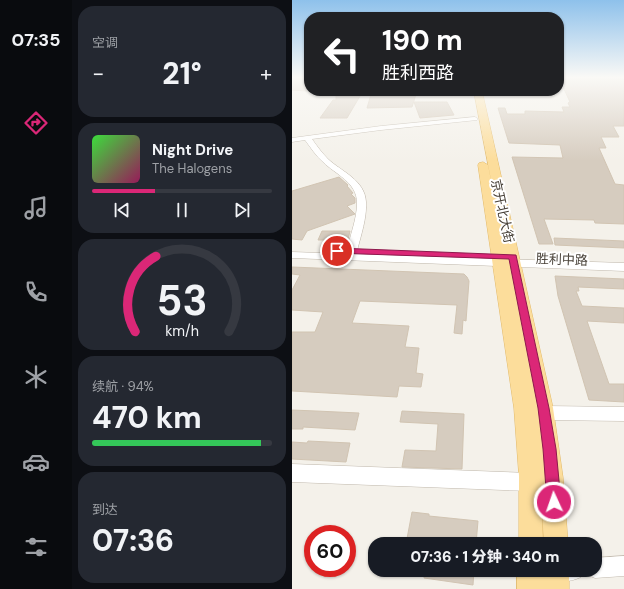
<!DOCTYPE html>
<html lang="zh">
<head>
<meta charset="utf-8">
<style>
  :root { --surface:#171b24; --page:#242831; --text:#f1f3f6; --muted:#9ea1a6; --line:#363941; --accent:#db2777 }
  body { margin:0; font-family:"DM Sans","Noto Sans SC",sans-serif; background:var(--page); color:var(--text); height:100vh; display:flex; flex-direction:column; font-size:15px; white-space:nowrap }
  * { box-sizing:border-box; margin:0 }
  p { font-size:13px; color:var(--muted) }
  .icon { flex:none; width:22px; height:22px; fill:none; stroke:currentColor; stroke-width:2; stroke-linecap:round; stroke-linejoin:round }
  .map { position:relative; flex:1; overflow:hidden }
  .sheet { display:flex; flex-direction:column; gap:6px; padding:6px; background:#0d0f14; width:220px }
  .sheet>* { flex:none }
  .banner { position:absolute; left:12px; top:12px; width:260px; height:84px; border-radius:16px; box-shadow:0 1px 3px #0004; background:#202124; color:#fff; overflow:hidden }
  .speed { position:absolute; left:12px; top:525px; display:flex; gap:8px; font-size:20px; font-weight:700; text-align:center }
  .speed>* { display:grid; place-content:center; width:52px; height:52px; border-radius:50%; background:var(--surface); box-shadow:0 1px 3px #0004; line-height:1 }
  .speed .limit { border:6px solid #d22; background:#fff; color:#111 }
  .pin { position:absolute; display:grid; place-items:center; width:34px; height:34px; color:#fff; margin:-17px; border:2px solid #fff; border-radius:50%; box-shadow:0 1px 4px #0007 }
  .me { position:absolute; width:44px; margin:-22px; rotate:357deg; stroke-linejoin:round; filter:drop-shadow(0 0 3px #0008) }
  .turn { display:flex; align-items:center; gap:14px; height:84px; padding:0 12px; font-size:18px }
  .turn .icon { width:52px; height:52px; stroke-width:2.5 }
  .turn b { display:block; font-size:28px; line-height:34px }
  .big { font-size:30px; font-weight:800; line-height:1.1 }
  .sheet .widget { flex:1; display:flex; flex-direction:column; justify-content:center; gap:6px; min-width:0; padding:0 14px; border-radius:16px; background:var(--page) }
  .sheet .dial { align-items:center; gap:0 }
  .dial svg { height:104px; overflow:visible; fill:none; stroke:var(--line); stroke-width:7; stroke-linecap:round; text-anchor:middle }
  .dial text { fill:var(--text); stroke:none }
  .song { display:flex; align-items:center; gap:12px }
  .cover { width:48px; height:48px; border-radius:6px; background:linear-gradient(135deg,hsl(120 70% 55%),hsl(330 70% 35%)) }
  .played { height:4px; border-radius:2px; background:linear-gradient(90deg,var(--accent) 35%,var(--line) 35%) }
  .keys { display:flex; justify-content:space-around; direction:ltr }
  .heat { display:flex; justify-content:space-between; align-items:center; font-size:22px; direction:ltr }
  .charge { height:6px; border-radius:3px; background:linear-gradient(90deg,#34c759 94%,var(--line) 0) }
  .trip { position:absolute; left:76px; top:537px; width:234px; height:40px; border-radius:16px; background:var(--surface); box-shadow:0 1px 3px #0004; font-weight:800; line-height:40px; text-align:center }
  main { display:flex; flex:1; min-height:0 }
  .menu { display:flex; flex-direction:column; width:72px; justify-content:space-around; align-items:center; background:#090b0e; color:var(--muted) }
  .menu .icon { width:28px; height:28px }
  .menu .selected { color:var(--accent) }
  .menu b { font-size:18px; color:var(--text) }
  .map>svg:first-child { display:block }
</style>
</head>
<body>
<main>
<nav class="menu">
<b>07:35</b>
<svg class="icon selected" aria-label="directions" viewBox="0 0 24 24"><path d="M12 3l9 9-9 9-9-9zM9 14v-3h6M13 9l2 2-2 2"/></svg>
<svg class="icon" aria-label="music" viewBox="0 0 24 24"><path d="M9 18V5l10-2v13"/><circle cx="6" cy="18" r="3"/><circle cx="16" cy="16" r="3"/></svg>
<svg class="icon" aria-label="phone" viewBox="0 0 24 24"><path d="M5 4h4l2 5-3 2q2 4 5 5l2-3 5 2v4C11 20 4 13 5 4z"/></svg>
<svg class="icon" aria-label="climate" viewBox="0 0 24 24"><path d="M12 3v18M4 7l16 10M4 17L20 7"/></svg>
<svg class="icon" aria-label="car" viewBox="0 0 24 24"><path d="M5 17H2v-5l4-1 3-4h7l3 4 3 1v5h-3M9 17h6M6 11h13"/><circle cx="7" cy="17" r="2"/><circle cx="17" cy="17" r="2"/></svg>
<svg class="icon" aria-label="filters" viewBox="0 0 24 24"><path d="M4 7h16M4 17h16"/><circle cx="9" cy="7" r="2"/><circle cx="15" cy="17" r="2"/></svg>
</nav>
<section class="sheet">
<div class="widget"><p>空调</p>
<div class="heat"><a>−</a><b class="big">21°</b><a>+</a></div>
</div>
<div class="widget">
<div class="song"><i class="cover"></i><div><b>Night Drive</b><p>The Halogens</p></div></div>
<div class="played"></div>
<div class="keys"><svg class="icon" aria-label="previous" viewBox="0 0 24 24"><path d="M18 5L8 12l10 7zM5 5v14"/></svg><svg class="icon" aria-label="pause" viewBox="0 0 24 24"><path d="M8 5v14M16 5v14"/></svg><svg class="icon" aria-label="next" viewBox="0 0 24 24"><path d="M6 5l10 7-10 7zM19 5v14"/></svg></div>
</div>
<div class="widget dial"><svg viewBox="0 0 100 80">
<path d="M14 69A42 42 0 1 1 86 69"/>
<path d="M14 69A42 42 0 0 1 30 11" stroke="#db2777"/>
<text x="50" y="56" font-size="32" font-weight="700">53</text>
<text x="50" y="72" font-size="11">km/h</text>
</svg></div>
<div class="widget"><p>续航 · 94%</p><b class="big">470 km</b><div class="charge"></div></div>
<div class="widget"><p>到达</p><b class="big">07:36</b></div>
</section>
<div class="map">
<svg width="332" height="589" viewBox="0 0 332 589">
  <rect width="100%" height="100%" fill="#f4f1ea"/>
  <path fill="#d6ccbf" stroke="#d1c4b2" d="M0,78H17V88L15,91L0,90Z
    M267,78L332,79V126H321L327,137H309L314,148H307L323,184L332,185V224L303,223L302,220L252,219L261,244H247L220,157L271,158L268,145L217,143L206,108H213L215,114H233V111L272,112L270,107H278L276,103L278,102Z
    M44,91H71L55,118H28L41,100H44Z
    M80,91H125L120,107L75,108Z
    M122,102H155L162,115L128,118Z
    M47,177L56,185L55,186L61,193L59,194L63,198V203L55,206L63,214L15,231L10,240L0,239V191Z
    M30,231H58L56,240H26Z
    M262,238L332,241V248L263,245Z
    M0,267L172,274L175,277L177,281L174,321L171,320L170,334L162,333L165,305L68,301L60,323L117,326L113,347L127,348L124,373L131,374L129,387L107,386L105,397L0,391V332H23L31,312L0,310V290L8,275L0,274Z
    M263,276L332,279V289L286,287L287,291H284L290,306L332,308V323L295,321L317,384H332V402L297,400L266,296Z
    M0,410L24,411L67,413L63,430L11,427V429H0Z
    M110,411L172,414L170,469L110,467L113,450L144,451L146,424L108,422Z
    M16,441L58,443L54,462L0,459V442L15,443Z
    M120,512L137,514V516L186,521L184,544H114Z
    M133,570H182L181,585L132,578Z"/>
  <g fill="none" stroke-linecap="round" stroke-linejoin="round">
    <g stroke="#c0b8ac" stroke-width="1">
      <path id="minor" d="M183,117L186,119L185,120L89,130L20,139C25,146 30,153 36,159C50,172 73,180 74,202C75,218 69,235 65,251L61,254L332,263V271L0,258V252L58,254L55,251C58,235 65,219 65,203C65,182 43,174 31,162C24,156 19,148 13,140L0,142V138L89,126Z
        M252,406L332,407V421L252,420L246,418L244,413L246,408Z
        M0,464L238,473L244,476L247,482L244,488L238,491L0,482Z
        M332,556V576L303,578L296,575L294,570H303V558Z
        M254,570H292L289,577C279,582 267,583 257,578Z"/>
    </g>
    <g stroke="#e2ba6a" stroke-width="1">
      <path id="major" d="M182,91H190L261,408L271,478L276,544H252L249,490L251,544H227V476L222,408L186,165L187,163L191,162L196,165L210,237Z
        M225,570H251V580V570H277V589H225Z"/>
    </g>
    <use href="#minor" fill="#fff" fill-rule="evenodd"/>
    <use href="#major" fill="#fcdd9b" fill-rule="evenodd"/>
  </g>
  <linearGradient id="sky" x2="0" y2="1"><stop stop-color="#8ec1eb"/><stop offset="0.48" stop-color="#faf9f6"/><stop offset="1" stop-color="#faf9f6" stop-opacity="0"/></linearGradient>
  <rect width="332" height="161" fill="url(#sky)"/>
  <path fill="#db2777" stroke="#8e194d" d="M45,248L224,255L257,408L264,449L269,502L267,507L262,509L257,507L255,502L251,449L246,408L217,259L42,253L41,251Z"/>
  <g text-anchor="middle" stroke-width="4" stroke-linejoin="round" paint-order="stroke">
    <g font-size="13" fill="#484138" stroke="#fff">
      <text transform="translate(211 211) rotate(78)" y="5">京开北大街</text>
      <text transform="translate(270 259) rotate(2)" y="5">胜利中路</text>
    </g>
  </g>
</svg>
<div class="speed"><div class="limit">60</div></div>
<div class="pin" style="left:45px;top:251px;background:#d93025"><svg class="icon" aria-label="arrive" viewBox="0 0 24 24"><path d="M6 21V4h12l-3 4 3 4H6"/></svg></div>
<svg class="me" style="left:262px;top:502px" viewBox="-20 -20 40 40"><circle r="17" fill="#db2777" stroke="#fff" stroke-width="3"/><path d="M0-11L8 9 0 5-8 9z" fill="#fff"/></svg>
<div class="trip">07:36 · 1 分钟 · 340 m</div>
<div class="banner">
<div class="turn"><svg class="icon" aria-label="left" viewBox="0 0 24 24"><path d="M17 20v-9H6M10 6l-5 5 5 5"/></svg><div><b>190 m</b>胜利西路</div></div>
</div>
</div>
</main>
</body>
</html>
